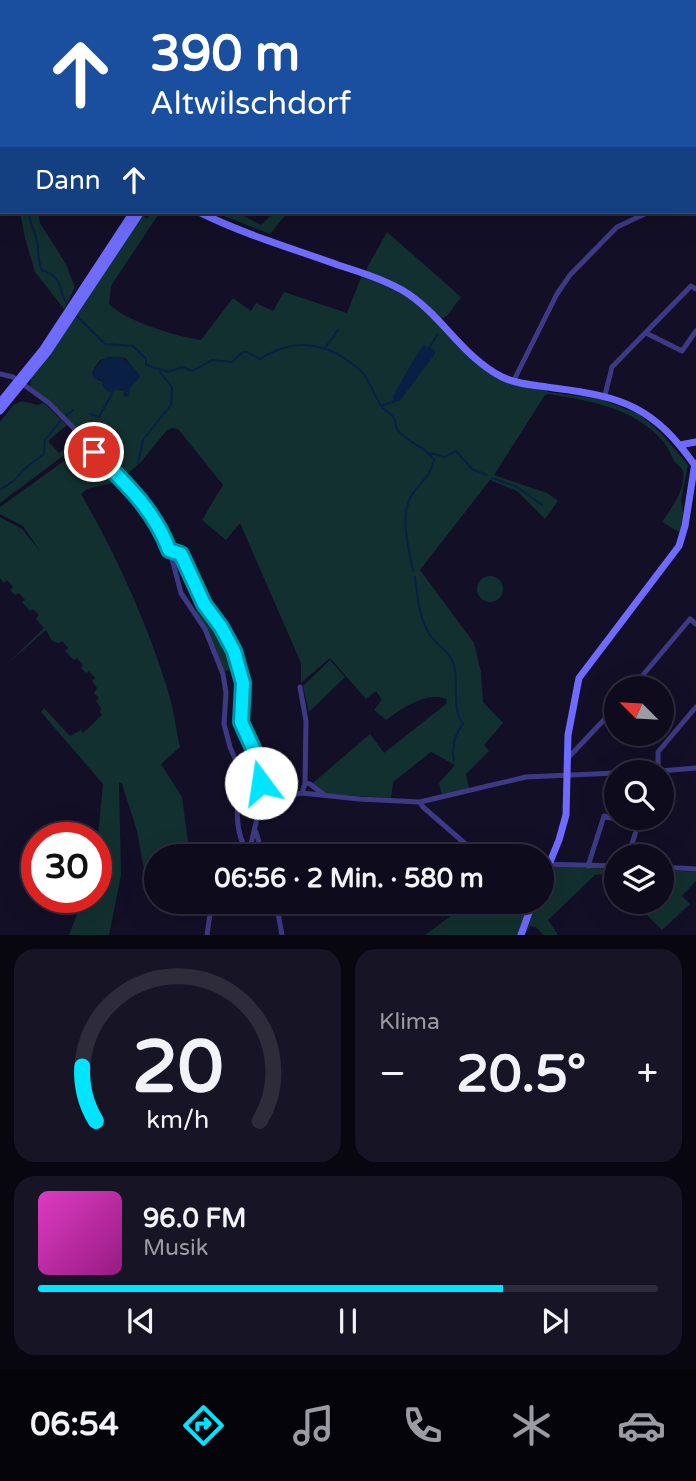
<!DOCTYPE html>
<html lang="de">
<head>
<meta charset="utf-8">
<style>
  :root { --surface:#0e0b1c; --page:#171425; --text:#f1f3f6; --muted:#9b9ba3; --line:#2e2b3b; --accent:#00e5ff }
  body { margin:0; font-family:"Varela Round",sans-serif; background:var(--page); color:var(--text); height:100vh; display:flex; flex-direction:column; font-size:26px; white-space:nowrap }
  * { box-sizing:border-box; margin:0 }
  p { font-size:23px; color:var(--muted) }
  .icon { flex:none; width:38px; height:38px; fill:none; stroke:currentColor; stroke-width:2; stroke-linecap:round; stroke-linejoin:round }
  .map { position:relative; height:935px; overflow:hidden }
  .panel { display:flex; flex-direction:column; gap:14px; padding:14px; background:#08060f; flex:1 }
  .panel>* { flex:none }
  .hud { position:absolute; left:0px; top:0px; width:696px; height:214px; box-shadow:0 7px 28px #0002,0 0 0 2px var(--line); background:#1a4fa0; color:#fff; overflow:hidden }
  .needle { width:46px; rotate:294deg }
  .tools { position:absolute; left:604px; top:676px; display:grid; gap:14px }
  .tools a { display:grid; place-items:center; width:70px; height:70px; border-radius:50%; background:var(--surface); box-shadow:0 7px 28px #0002,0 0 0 2px var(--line); font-size:35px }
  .speed { position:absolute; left:21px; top:822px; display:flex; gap:14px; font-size:35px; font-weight:700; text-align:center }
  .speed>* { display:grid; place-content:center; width:91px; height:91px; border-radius:50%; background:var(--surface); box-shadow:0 7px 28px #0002,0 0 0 2px var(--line); line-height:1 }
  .speed .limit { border:10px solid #d22; background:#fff; color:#111 }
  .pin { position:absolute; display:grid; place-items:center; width:60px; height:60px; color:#fff; margin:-30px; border:4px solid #fff; border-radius:50%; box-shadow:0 2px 7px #0007 }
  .me { position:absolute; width:77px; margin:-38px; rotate:346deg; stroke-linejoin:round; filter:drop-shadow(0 0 5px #0008) }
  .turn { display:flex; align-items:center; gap:24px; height:147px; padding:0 35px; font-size:32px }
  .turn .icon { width:91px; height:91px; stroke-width:2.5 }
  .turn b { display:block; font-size:49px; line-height:60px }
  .then { display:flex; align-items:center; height:66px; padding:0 35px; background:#0003; gap:14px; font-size:26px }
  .big { font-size:52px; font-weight:800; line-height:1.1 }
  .panel .widget { flex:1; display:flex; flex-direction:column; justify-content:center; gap:10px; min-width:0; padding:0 24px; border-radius:21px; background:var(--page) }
  .panel .dial { align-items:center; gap:0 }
  .dial svg { height:182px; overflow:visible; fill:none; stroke:var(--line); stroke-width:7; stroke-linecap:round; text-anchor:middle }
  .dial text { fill:var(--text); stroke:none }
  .song { display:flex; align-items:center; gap:21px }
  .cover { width:84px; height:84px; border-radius:10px; background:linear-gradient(135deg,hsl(310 70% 55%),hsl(310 70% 35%)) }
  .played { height:7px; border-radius:4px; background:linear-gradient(90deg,var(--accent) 75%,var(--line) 75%) }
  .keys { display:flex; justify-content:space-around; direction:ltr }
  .heat { display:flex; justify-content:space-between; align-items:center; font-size:38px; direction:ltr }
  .panel .tiles { flex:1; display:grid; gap:14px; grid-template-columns:1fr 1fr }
  .widget:last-child { grid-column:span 2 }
  .trip { position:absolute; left:144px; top:844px; width:410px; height:70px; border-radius:35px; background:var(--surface); box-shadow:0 7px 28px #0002,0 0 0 2px var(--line); font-weight:800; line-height:70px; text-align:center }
  .tab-bar { display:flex; height:112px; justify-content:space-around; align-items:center; background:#06040b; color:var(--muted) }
  .tab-bar .icon { width:49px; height:49px }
  .tab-bar .selected { color:var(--accent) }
  .tab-bar b { font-size:32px; color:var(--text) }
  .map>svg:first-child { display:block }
</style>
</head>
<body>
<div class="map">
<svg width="696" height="935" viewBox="0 0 696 935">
  <rect width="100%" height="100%" fill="#130f26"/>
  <path fill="#12302f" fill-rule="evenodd" d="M20,212H38L40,223L66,264L75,288L64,309L35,272L25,238Z
    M152,212H160L111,286L109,304C125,321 178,337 201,340L233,298L251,311L256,303L273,311L284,292L347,313L362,275L401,292L423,308L483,369L548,389L547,392L600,399L639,414L661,433L688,465L681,500L683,512L681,533L662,522C671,508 686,490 683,472C682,466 676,465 673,459C670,453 668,447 663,441C633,407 590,401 549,394L545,395L494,475L547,493L558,501L545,519L517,491L490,480L420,570L474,643L481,672L483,702L503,723L484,745L489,751L466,774L469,788L442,795L439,783L455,765L431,752L393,782L391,798L325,794L313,783L370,734L384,753L446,704L447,699C426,691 403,708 386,720L374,710L382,700L376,691L366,699L330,658L301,683V663L240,523L226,540L202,520L223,485L179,430L172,428L167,430L141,462L124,477L30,386L31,378L75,318L133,228L143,216L147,219ZM109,357L125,358L139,375L123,396L125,391L102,386L103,382L94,378L92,372L100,360Z
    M213,212H237L261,225L274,212H288L270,234Z
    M387,232L461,297L447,316L441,319L430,308L367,272V268Z
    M22,401L37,405L44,403L67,425L48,441L59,453L78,438L79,444L0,503V422L13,405Z
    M85,446L122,481L87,489L81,494C117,556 148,625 169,694C174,711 176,730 180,747L161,764L182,797L190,856H156V897L143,865L137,831L122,784L119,782L121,875L109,935H69L83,898H96V868L105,856L103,844L98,836L103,784L41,712L44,708L70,736L81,730L83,733L102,715L100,712L101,708L96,701L99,698L94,693L97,688L92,681L95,678L89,671L86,673L81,668L83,665L77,658L74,660L65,651L68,648L62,641L59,643L52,641L46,630L7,664L44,628L36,619L39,615L33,609L30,611L22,602L25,600L19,593L15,595L10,590L13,587L7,580L4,583L0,578V517L22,529L40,551L23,526L0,514V507Z
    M477 589a13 13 0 1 1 26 0a13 13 0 1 1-26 0Z
    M203,606L225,636L238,669L224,671L195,611Z
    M330,660L345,677L309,712L303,686Z
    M541,866L616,869V884C609,878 604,872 595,875L548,920L558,935H543L536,927L530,926L525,935H425L471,901H541Z
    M662,870L696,872V881L682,896L690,904L662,930L633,901H662Z"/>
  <path fill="#0a1f44" d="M425,346L435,350V354L399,402L395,401L393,397C402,380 411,363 422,347Z
    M122,357L135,369L140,377L130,388L129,396L124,397L125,391L123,389C109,390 115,398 102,386L103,382L100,379H95L92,372L104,358Z"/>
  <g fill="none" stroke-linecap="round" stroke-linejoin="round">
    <path stroke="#0a1f44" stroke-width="2" d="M0,139L2,141
      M29,212C29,223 35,230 37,241C39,251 37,261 42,270C66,279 56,289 68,305
      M77,316L105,344L133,346L146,359V365L168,372L182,367L192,371L212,360L232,362L243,352H247L260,359C295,336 329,343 360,370C370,379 374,396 382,407C386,411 391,414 394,418C396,421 395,426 397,429C406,443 426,446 434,460C431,475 422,481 413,493C398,516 409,547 413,571
      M325,348L338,330
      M429,348L438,334
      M383,405L395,401
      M90,414L99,417L112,394
      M66,416L73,410
      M430,453L445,457L456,451L472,469L487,475
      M138,463L143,440L171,405L172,387L160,372
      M492,478L517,487L542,505
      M0,490L15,480L23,470L44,454L45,440L61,420
      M415,577C417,596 419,619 430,635C437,646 451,652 454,665C459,684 451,708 463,724C455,733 451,749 454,761"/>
    <path stroke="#3d3a85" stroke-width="5" d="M468,0L470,2
      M370,2L372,0
      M479,2L481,0
      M695,186L696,185
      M646,333L682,351L696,331
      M0,374L13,377L49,403L124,479L154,518L171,555L181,593L205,629L223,674L226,693L224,724L230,747L243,777L261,800
      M513,382L557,294L570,275L617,227L649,212
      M605,395L612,367L691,286L696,289
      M169,550L181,554L204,604L230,643L243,680L241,722L256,755L263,794L248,856
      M300,687L306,721L305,783L302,793
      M632,688L690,619L696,624
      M568,758L616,707
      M658,771V752L696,707
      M648,772L696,768
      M243,777C236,799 233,834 249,853
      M305,783L310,784L323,794
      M261,800L302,793L359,799L420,802L526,777L616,773
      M420,802L423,807L469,847L484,856
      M256,832L263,856
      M541,864L616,866
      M588,866L604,816L638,825L628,856
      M662,867L696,869
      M272,901L278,913L282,935
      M207,935L210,914L221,901"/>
    <path stroke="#6f6bff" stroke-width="7" d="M6,0L8,2
      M275,2L276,0
      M283,2L284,0
      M199,212C243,234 291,248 338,265C360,272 382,279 402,290C441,313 462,357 502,377C518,385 537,385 554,388C624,397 654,407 696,467
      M0,402L43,349L133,212
      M0,411L48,352L141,212
      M680,445L696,442
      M541,884L559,840L566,815L568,735L579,678L679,546L685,526L695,463
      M521,935L533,901"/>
  </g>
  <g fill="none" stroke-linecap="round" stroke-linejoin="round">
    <g stroke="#0095a6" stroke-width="18">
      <path id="route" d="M94,452C124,482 154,509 169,550L181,554L204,604L221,627L234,651L243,683L241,722L256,755L261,783"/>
    </g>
    <use href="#route" stroke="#00e5ff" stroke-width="12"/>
  </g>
</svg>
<div class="tools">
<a><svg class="needle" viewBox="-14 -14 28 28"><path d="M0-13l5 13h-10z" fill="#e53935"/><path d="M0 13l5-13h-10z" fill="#9b9ba3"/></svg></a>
<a><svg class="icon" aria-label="search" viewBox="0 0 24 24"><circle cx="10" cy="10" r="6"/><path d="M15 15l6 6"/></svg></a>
<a><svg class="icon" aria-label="layers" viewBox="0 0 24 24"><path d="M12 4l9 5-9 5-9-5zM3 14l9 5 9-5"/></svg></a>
</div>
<div class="speed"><div class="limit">30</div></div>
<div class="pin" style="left:94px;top:452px;background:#d93025"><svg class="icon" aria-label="arrive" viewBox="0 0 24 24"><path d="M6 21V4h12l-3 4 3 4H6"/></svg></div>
<svg class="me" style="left:261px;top:783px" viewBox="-20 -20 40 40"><circle r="19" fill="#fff"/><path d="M0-13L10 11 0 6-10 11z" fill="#00e5ff"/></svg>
<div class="trip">06:56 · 2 Min. · 580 m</div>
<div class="hud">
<div class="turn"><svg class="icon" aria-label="ahead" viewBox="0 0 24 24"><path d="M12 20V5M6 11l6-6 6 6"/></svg><div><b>390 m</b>Altwilschdorf</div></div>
<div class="then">Dann<svg class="icon" aria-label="ahead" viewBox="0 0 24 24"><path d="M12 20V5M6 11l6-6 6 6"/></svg></div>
</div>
</div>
<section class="panel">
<div class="tiles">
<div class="widget dial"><svg viewBox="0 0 100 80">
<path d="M14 69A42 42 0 1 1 86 69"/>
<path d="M14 69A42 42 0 0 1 8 45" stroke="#00e5ff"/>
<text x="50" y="56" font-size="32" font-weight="700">20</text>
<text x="50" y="72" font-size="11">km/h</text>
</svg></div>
<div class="widget"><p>Klima</p>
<div class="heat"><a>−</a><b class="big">20.5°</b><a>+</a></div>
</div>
<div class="widget">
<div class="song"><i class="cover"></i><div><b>96.0 FM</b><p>Musik</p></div></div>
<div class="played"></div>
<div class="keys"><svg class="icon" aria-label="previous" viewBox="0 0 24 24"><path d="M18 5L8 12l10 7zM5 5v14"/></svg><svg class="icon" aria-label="pause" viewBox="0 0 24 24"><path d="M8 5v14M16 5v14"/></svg><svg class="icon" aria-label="next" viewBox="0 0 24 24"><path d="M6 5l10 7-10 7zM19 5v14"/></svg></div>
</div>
</div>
</section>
<nav class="tab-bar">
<b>06:54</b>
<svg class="icon selected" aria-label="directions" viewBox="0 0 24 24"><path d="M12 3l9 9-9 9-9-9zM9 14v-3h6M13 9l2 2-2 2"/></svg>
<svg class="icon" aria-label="music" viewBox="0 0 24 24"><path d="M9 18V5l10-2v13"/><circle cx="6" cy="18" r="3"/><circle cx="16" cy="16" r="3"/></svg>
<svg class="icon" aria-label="phone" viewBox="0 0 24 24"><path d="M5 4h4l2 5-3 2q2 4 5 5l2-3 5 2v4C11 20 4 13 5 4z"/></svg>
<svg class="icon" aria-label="climate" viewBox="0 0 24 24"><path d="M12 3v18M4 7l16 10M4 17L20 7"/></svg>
<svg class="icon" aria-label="car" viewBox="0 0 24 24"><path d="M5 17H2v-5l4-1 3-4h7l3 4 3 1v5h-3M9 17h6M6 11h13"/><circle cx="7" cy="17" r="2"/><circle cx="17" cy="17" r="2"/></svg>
</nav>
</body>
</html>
